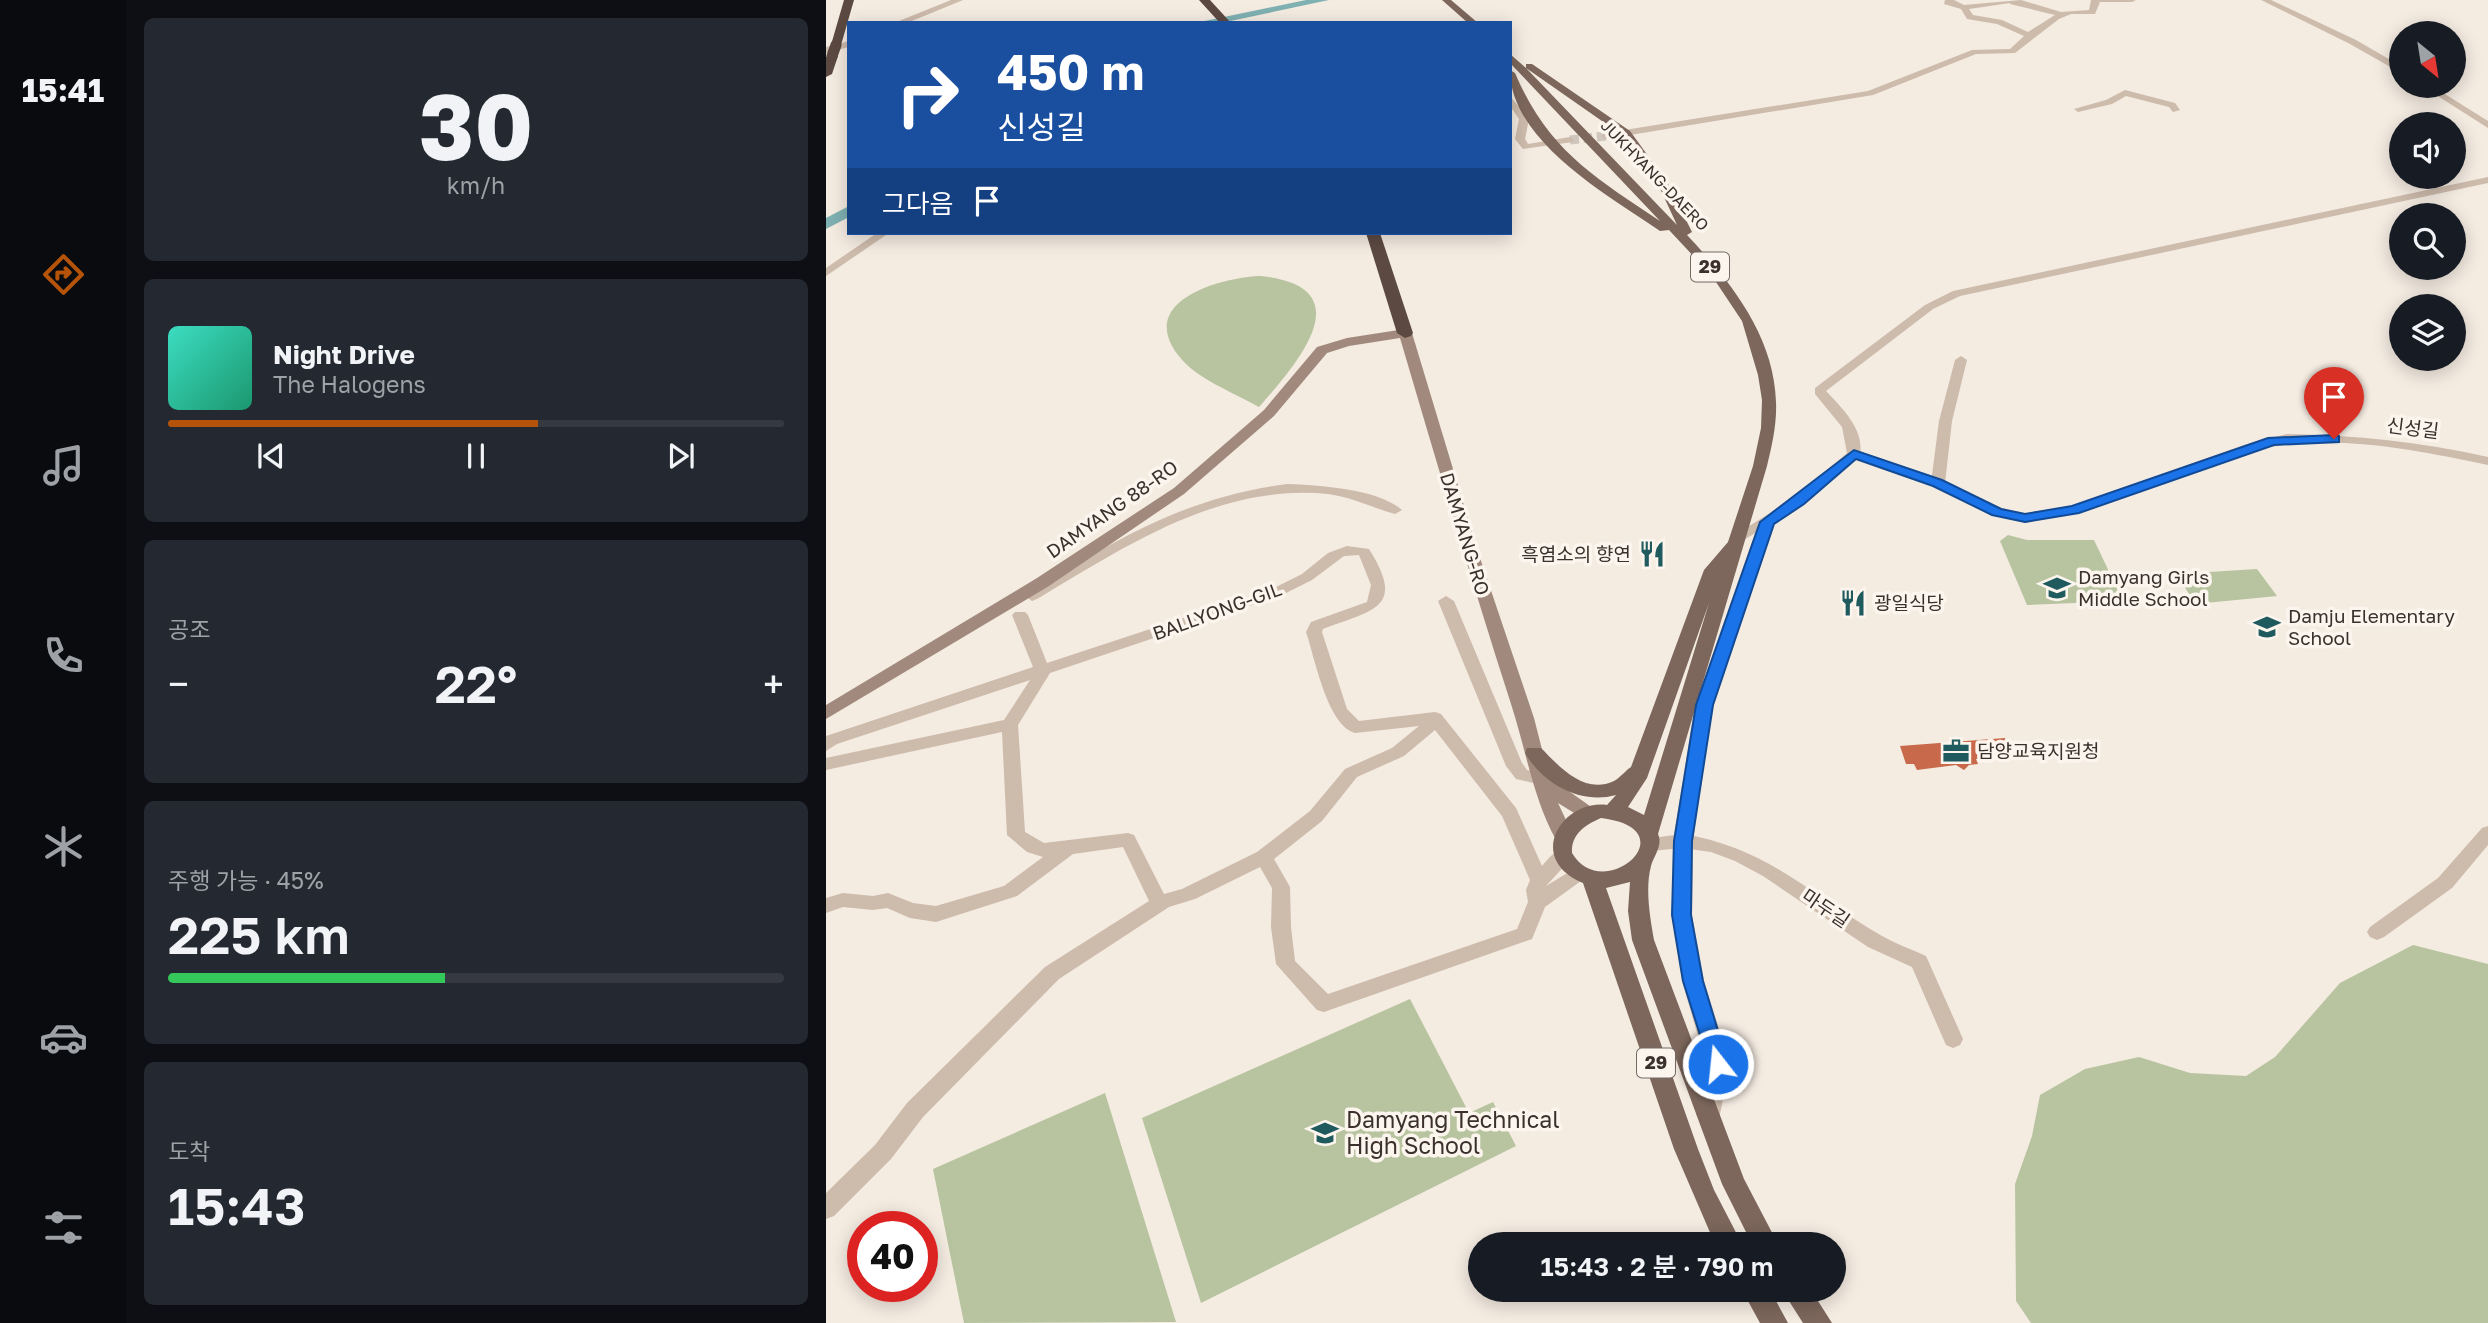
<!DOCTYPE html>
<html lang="ko">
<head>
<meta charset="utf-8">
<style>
  :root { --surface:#171b24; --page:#242831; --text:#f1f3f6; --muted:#9ea1a6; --line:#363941; --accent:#b45309 }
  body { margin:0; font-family:"Golos Text","Noto Sans KR",sans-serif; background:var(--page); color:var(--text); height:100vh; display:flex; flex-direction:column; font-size:26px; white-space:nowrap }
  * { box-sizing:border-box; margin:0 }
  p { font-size:23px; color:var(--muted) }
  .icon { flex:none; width:38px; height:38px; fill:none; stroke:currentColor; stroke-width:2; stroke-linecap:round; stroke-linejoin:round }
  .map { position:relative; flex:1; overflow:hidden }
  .details { display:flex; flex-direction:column; gap:18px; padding:18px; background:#0d0f14; width:700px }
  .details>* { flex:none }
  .guide { position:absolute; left:21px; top:21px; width:665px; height:214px; border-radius:0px; box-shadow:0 4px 18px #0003; background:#1a4fa0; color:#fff; overflow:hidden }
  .needle { width:46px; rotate:150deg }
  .fabs { position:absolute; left:1563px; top:21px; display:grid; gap:14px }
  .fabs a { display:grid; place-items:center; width:77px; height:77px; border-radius:50%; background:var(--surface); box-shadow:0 4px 18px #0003; font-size:35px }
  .speed { position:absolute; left:21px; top:1211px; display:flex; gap:14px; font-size:35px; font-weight:700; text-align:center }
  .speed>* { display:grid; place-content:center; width:91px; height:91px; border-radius:50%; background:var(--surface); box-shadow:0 4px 18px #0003; line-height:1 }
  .speed .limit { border:10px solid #d22; background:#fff; color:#111 }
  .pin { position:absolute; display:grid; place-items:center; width:60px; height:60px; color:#fff; margin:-72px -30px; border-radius:50% 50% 50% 0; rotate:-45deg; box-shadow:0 0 7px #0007 }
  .pin .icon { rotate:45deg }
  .me { position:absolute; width:77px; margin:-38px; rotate:344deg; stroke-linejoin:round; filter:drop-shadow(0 0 5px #0008) }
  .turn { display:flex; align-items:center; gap:24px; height:147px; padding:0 35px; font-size:32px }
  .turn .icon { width:91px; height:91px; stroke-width:2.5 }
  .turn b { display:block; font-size:49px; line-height:60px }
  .then { display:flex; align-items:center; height:66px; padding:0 35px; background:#0003; gap:14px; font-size:26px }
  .big { font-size:52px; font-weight:600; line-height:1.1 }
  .details .tile { flex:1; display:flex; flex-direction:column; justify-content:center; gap:10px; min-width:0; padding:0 24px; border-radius:10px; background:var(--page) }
  .details .dial { align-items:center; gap:0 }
  .dial b { font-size:91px; line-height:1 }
  .song { display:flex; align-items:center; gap:21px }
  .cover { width:84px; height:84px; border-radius:10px; background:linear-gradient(135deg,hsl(170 70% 55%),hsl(160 70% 35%)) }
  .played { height:7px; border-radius:4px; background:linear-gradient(90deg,var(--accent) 60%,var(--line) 60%) }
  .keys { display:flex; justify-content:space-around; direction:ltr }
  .heat { display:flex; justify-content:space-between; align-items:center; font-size:38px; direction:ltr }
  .charge { height:10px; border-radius:5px; background:linear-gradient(90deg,#34c759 45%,var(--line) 0) }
  .trip { position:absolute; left:642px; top:1232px; width:378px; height:70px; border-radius:35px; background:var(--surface); box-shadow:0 4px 18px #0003; font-weight:600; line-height:70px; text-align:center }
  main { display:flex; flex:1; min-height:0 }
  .dock { display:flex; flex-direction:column; width:126px; justify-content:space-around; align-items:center; background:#090b0e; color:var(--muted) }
  .dock .icon { width:49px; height:49px }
  .dock .active { color:var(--accent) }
  .dock b { font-size:32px; color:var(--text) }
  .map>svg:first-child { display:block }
</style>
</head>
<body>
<main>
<nav class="dock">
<b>15:41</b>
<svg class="icon active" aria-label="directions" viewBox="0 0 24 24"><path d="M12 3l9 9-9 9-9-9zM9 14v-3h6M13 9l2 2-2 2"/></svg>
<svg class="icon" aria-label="music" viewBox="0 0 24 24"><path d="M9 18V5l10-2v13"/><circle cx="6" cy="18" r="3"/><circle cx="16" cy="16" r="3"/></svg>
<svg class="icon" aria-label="phone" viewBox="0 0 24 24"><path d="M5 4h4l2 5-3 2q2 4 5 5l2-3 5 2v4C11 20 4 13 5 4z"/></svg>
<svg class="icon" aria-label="climate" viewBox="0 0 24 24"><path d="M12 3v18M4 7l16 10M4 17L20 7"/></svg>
<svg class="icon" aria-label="car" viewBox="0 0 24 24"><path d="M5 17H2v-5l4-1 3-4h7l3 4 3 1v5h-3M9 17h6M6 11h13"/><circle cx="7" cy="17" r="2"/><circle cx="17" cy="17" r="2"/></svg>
<svg class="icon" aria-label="filters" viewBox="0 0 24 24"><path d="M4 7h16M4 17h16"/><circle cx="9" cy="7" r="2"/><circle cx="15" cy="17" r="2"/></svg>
</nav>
<section class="details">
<div class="tile dial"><b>30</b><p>km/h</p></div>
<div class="tile">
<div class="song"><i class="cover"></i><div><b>Night Drive</b><p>The Halogens</p></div></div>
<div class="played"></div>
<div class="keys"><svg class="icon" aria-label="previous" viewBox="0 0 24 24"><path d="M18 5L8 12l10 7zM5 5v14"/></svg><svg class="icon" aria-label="pause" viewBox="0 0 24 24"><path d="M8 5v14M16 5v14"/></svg><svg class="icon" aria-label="next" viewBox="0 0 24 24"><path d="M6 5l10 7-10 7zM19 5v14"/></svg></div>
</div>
<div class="tile"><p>공조</p>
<div class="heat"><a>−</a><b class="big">22°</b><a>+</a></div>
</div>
<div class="tile"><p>주행 가능 · 45%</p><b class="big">225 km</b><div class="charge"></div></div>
<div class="tile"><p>도착</p><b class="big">15:43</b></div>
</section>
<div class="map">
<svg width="1662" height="1323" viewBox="0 0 1662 1323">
  <rect width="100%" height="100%" fill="#f4ebe1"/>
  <path fill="#b8c4a0" d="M435,276C540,287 469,366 433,407C407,392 370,379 352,355C310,300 397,277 435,276Z
    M1182,535L1201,540H1268L1297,601L1201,605L1174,541Z
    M1431,569L1451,596L1369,604L1351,574Z
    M1587,945L1662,964V1323H1205L1190,1301L1189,1184L1206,1136L1214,1095L1259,1069L1313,1057L1364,1073L1420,1076L1449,1057L1514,983Z
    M584,999L643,1113L667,1102L690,1146L375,1303L316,1118Z
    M279,1093L350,1322L138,1323L107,1169Z"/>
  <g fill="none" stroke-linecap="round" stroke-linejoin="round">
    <path fill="#7fb0b2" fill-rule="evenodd" d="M480,0H503L395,23H369Z
      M23,206V217L0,229V218Z"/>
  </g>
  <path fill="#c8694b" d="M1179,738L1185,756L1150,759L1152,764L1143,765L1138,770L1130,765L1091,770L1088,764H1080L1074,746Z"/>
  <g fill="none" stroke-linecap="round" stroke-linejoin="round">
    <path stroke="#cfc6bd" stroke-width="9" stroke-dasharray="9 4.5" stroke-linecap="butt" d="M744,140L780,136"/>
    <path fill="#cdbbac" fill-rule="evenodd" d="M1119,0H1128L1138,5L1195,0L1235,12L1263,10L1265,0H1310L1306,2H1274L1269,14H1245L1233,19L1189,53L1150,54L1047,95L780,139L775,136L780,133L1042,91L1146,50L1184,49L1198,36L1171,24L1141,19L1135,9L1118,4ZM1184,3V4L1229,15L1202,32L1176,20L1147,15L1143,9Z
      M1435,0H1445L1530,40L1575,66V73L1524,44Z
      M1596,86H1606L1662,121V128Z
      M1299,90L1349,103L1354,110L1347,112L1343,107L1300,96L1286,104L1252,112L1248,109L1280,100Z
      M684,96L703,119L699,139L702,144L744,137L747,138V142L697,149L689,139L693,119L684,106Z
      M1662,177V183L1134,296L1107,309L1000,391C1016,408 1041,432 1033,457L978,504L916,541L911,542L904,538L968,498L1021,453L1016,427L989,394V388L1099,305L1127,291Z
      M51,233H63L0,276V268Z
      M1135,356L1141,360L1126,421L1119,483L1112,487L1105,483L1113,421L1129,360Z
      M461,484C492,485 553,489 576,510L569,514C547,508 526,497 502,494C394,483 300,546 211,599L206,601L199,596C209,584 229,576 243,568C317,525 376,495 461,484Z
      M521,546L543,549C581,609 546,610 497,629L496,632L521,709L533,721L609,712L615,714L690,808L716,866C724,857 731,847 743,851L746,856L743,861L720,886L753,866L759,868L762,873L759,878L719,907L706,939L498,1012L491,1010L450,964L445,927L446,888L434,867L369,899L343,907L233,979L97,1117L65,1159L8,1216L0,1219V1193L49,1145L81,1103L219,967L323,901L297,847L247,854L191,896L110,922L84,918L61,908L47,910L17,907L0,913V898L17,893L47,896L62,893L87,903L110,906L178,886L217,857L201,852L181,835L176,732L0,770V758L178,720L204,680L11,744L0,751V736L207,667L186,615L189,612H199L202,615L221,663L446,589L476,574L502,553ZM533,555L545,585L541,602L485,622L480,632C489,658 501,725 529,733L593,726L566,748L519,769L484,811L431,852L356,889L338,894L308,835L302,833L218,843L199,832L192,725L224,673L456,595L486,580L518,556ZM609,730L676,816L704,880L700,890L702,902L691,929L502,994L469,961L465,927L464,887L448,859L496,821L531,777L578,756Z
      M620,596L628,601L696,763L701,770L722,775L725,779L722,783L716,785L690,779L680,766L612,601Z
      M1662,826V845L1626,888L1558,937L1551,940L1544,937L1541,932L1544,927L1612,878L1656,828Z
      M856,834C941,847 985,895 1056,936C1070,944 1085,949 1100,956L1137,1039L1134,1045L1127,1048L1120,1045L1086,967L1042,947L937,876L909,861L885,852L856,848L825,851L819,849L816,844L819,839Z"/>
    <path fill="#cdbbac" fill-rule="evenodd" d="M125,0H137L81,23H68Z
      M23,41V47L0,53V47Z
      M1461,434C1529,435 1596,442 1662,457V465C1591,450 1502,432 1431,450L1253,513L1199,523L1166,515L1107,486L1021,454L1023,451H1033L1117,480L1176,508L1199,513L1245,506L1421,444Z
      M941,517L949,522L887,705L867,841L866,915L878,981L904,1064L894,1114L890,1122L882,1125L874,1122L870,1114L880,1064L856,981L846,915L847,841L869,705L933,522Z"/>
    <path fill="#a18a7d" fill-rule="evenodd" d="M579,329L586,333L653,555L708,718L721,769L726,779L768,809L771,814L768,819L761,821L732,803L747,835L744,840L737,843L730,840C707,798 700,750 685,704C646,583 610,460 574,338L523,346L501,353L448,416L358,494L223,586L0,719V705L211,578L348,488L438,410L491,347L521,338Z"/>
    <path fill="#7d675c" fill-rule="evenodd" d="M616,0H625L652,23H642Z
      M684,54L700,68V64H706L804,131L841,182L866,232L861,235C904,281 948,335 950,402C951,424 946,445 941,466L832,834C837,846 828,855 825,866C819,889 824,917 828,940L918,1179L952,1244H926L896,1184L806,940L802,911L804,882L780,888L872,1149L888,1190L916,1244H889L848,1149L757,883C698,858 737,799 781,805L790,795C755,805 717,784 699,753L701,748H715C734,767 758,795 788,781C795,777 799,771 805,767L878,570L902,542L927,466L935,428L936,400L932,375L916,321L886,276L843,230L834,231C783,196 684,141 684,70L689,73C722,150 767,176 834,221L684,63ZM700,68L796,135L831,182L851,225ZM883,603L818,815L802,807L821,778ZM775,818C865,829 777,906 746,853C745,834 759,825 775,818Z
      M916,1290H944L962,1323H934Z
      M956,1290H985L1006,1323H977Z"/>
    <path fill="#5c4a42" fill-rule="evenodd" d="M18,0H28L15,45L10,48L5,45Z
      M373,0H384L405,23H394Z
      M6,53L12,56L6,74L0,77V57Z
      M540,233H554L587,333L585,336L579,338L571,333Z"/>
    <path stroke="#5c4a42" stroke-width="11" d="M6,56L10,45"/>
  </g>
  <path fill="#1a73e8" stroke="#114b97" stroke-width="2" d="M1508,435L1513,436V442L1448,445L1253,513L1199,522L1166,515L1107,486L1030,459L978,504L948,524L887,705L866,841L865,915L877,981L902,1064L899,1070L892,1073L885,1070L857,981L846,915L848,841L870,705L934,522L1028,450L1116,480L1175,509L1199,514L1246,506L1442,438Z"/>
  <defs>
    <g id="restaurant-bare" transform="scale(2.1)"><path d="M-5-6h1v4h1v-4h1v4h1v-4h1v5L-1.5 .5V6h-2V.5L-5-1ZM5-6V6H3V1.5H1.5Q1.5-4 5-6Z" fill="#1f5a5e" stroke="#fbf5ee" stroke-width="2.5" paint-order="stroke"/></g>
    <g id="school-bare" transform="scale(2.1)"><path d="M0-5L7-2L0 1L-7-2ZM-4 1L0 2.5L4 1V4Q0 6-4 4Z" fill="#1f5a5e" stroke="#fbf5ee" stroke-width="2.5" paint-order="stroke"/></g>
    <g id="office-bare" transform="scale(2.1)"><path d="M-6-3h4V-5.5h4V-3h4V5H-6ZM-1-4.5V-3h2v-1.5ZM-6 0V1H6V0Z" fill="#1f5a5e" stroke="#fbf5ee" stroke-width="2.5" paint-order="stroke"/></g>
  </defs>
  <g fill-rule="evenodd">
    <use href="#restaurant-bare" x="826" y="554"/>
    <use href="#school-bare" x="1231" y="588"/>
    <use href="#restaurant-bare" x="1027" y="603"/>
    <use href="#school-bare" x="1441" y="627"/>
    <use href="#office-bare" x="1130" y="751"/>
    <use href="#school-bare" x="499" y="1133"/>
  </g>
  <g text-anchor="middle" stroke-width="7" stroke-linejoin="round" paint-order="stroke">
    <g font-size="16" fill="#3b302b" stroke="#fbf5ee">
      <text transform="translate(829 175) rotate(46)" y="6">JUKHYANG-DAERO</text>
    </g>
    <g fill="#fbf5ee" stroke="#756b66" stroke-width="2">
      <rect x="865" y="252.5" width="38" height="29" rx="5"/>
      <rect x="811" y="1048.5" width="38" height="29" rx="5"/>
    </g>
    <g font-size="18" font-weight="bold" fill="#3b302b">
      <text x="884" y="273">29</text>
      <text x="830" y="1069">29</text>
    </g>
    <g font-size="19" fill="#3b302b" stroke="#fbf5ee">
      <text transform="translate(1587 428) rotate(7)" y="7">신성길</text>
      <text transform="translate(286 509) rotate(-35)" y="7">DAMYANG 88-RO</text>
      <text transform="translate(639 534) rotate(73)" y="7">DAMYANG-RO</text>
      <text transform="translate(391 611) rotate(-20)" y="7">BALLYONG-GIL</text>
      <text transform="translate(1000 908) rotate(34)" y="7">마두길</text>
    </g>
    <g font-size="19" fill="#3b302b" stroke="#fbf5ee" text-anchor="start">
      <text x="805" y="561" text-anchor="end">흑염소의 향연</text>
      <text x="1252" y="584">Damyang Girls<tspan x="1252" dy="22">Middle School</tspan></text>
      <text x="1048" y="610">광일식당</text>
      <text x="1462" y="623">Damju Elementary<tspan x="1462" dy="22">School</tspan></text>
      <text x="1151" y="758">담양교육지원청</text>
    </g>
    <g font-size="23" fill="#3b302b" stroke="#fbf5ee" text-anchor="start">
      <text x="520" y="1128">Damyang Technical<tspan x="520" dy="26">High School</tspan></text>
    </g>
  </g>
</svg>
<div class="fabs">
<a><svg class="needle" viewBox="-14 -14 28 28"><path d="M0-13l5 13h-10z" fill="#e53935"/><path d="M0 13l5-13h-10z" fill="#9ea1a6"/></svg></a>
<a><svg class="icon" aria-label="sound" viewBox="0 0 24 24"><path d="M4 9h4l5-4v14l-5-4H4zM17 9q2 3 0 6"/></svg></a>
<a><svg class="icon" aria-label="search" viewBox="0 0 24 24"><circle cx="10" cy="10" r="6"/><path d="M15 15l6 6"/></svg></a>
<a><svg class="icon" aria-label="layers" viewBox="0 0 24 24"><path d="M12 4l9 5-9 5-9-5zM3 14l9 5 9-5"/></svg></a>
</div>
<div class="speed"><div class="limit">40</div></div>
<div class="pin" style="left:1508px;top:439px;background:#d93025"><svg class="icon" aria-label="arrive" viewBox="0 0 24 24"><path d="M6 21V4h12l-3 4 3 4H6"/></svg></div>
<svg class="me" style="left:892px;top:1064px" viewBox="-20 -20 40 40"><circle r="17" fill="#1a73e8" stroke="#fff" stroke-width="3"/><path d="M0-11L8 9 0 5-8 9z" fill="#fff"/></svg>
<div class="trip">15:43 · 2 분 · 790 m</div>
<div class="guide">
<div class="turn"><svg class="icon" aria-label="right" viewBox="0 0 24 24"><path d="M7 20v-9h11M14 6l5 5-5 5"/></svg><div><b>450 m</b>신성길</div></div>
<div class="then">그다음<svg class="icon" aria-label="arrive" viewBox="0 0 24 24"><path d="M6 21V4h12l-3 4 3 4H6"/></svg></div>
</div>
</div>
</main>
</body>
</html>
